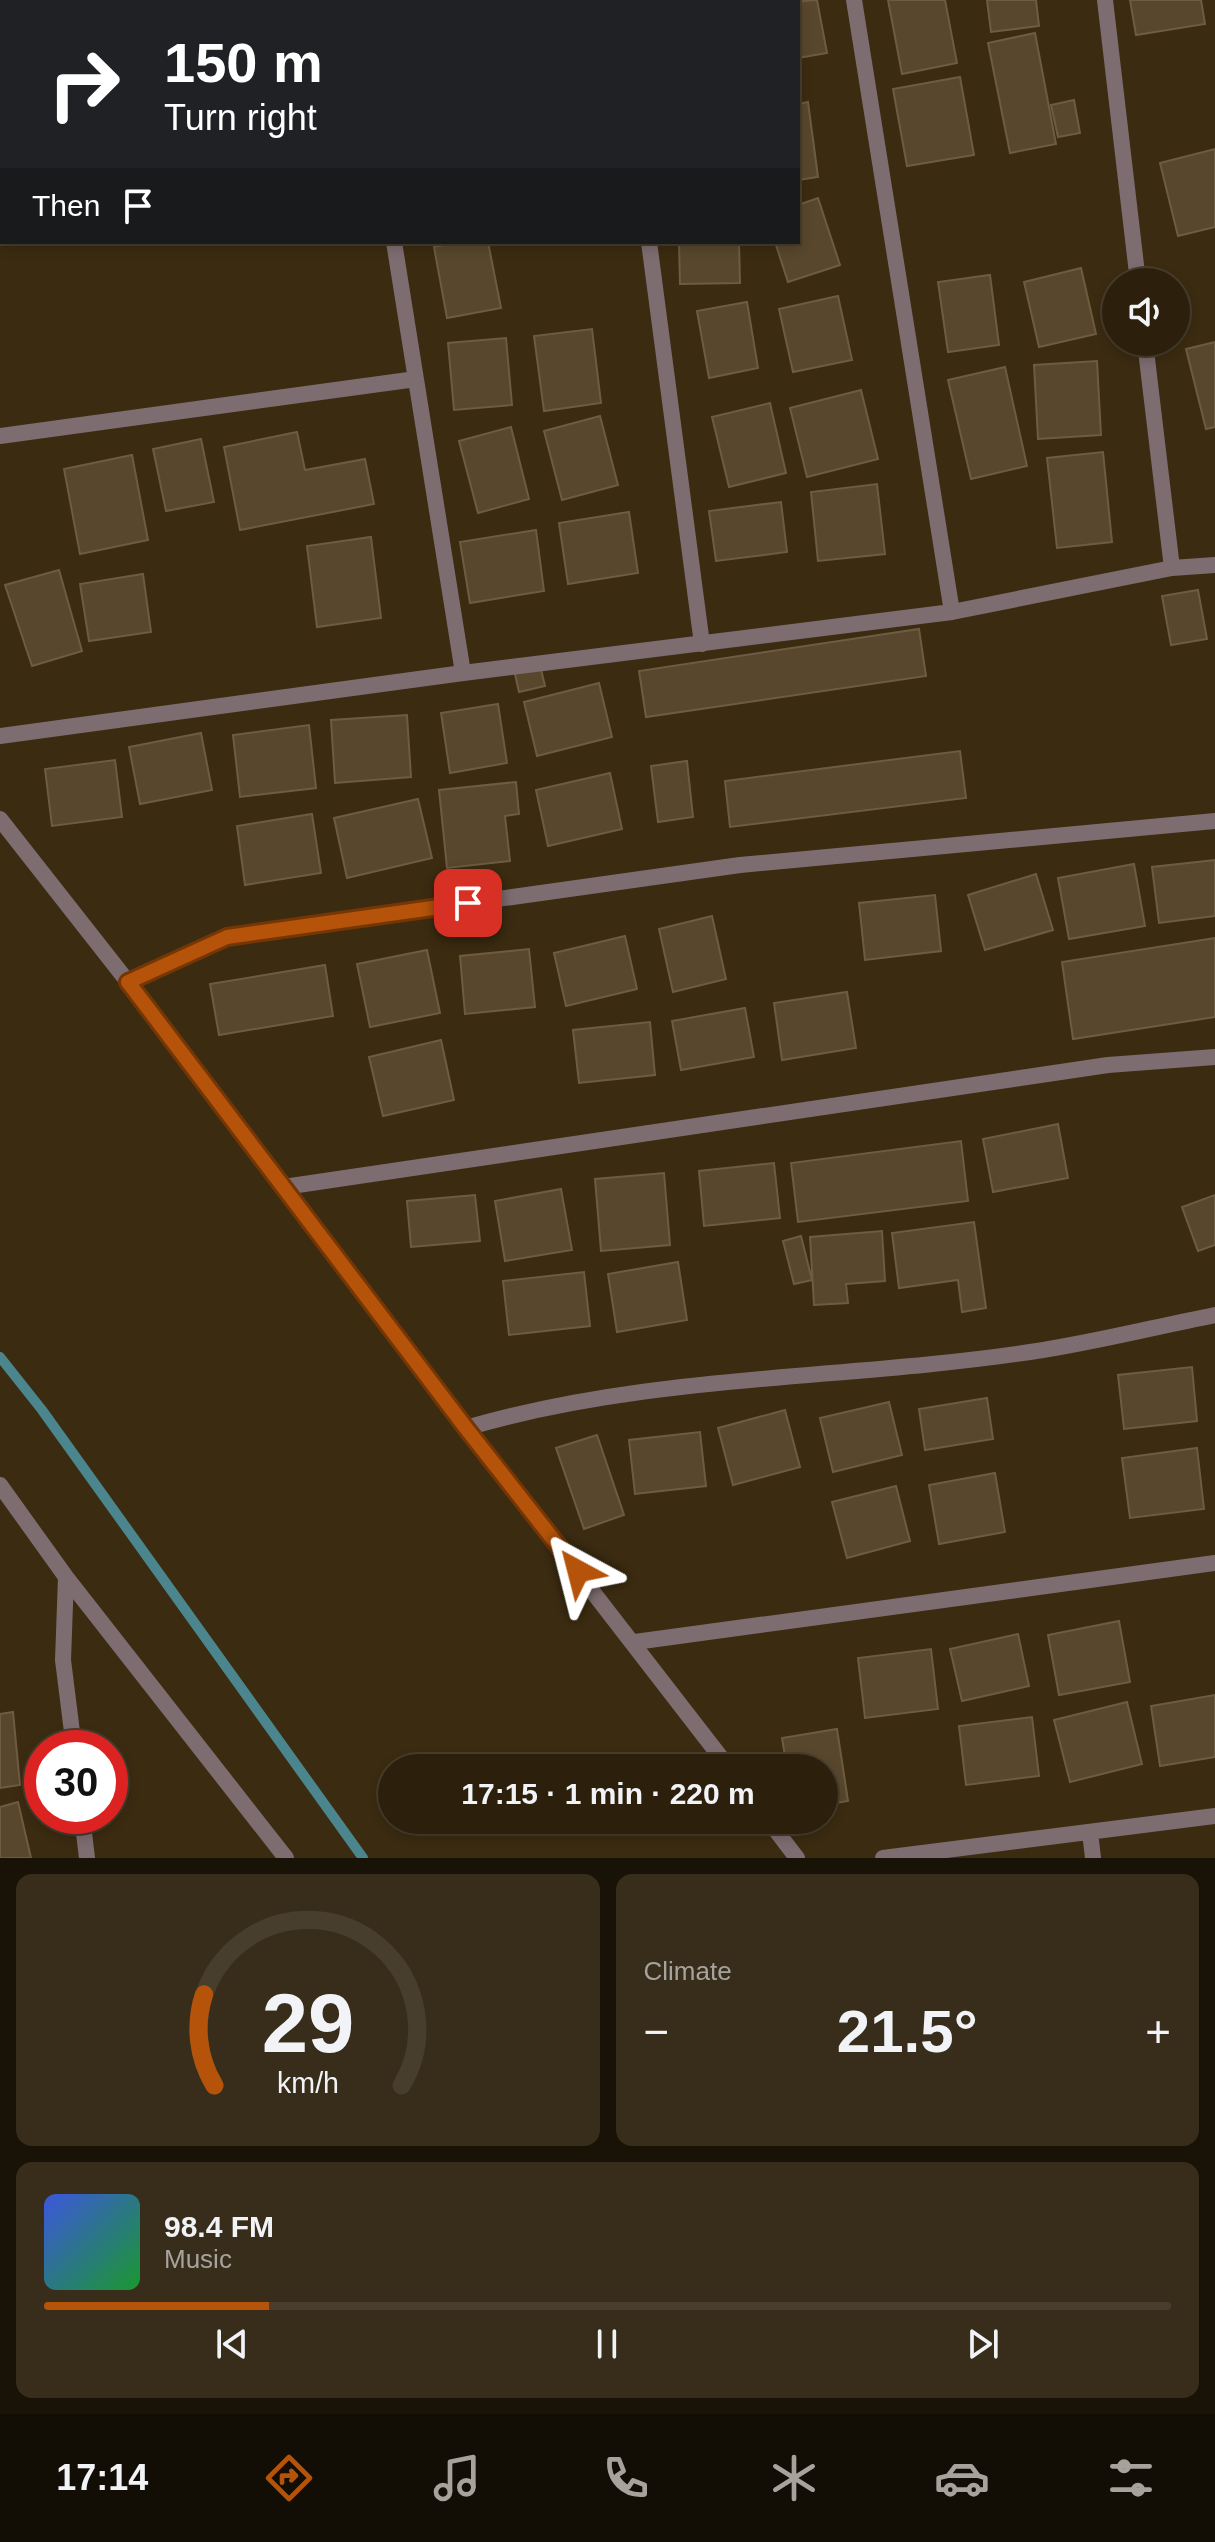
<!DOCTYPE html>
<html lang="en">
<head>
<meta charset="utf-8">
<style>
  :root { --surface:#2c200d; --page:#382d1b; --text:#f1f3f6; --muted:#a6a39d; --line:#483e2e; --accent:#b45309 }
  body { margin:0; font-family:Arial,sans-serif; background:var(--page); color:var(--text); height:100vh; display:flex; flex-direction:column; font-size:30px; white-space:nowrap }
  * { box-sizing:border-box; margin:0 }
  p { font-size:26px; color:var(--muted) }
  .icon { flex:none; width:44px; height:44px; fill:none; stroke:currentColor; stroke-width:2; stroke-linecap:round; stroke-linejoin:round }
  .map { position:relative; height:1858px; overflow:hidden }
  .drawer { display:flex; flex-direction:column; gap:16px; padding:16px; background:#181207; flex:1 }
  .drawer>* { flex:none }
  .guide { position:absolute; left:0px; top:0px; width:800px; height:244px; box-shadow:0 4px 12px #0003,0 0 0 2px var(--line); background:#202124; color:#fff; overflow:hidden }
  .controls { position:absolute; left:1102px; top:268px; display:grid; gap:16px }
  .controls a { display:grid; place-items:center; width:88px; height:88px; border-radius:50%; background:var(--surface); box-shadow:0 4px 12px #0003,0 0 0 2px var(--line); font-size:40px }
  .speed { position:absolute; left:24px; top:1730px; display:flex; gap:16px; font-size:40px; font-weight:700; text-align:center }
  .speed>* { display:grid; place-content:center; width:104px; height:104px; border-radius:50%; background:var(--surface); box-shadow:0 4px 12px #0003,0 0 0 2px var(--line); line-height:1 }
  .speed .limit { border:12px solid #d22; background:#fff; color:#111 }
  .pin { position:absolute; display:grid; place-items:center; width:68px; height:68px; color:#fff; margin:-34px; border-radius:16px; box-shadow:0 4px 12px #0006 }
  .me { position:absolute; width:88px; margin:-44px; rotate:322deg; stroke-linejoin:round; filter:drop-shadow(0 0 6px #0008) }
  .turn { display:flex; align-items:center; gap:28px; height:168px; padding:0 32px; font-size:36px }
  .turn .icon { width:104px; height:104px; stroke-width:2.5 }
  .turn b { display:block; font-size:56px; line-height:68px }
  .then { display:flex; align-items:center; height:76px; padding:0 32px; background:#0003; gap:16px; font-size:30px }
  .big { font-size:60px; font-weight:800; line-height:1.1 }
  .drawer .tile { flex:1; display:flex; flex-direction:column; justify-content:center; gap:12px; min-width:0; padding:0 28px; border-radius:16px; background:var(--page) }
  .drawer .dial { align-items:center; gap:0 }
  .dial svg { height:208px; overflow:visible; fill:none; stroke:var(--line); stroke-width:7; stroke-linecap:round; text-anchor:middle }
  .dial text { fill:var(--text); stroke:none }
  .song { display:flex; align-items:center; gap:24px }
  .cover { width:96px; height:96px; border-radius:12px; background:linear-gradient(135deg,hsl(230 70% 55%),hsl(130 70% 35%)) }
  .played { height:8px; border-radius:4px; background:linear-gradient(90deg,var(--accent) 20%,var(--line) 20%) }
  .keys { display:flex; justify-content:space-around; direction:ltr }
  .heat { display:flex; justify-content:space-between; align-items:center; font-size:44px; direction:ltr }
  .drawer .tiles { flex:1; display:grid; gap:16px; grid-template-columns:1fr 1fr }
  .tile:last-child { grid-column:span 2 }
  .trip { position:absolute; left:378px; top:1754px; width:460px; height:80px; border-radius:40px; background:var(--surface); box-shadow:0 4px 12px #0003,0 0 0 2px var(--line); font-weight:800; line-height:80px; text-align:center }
  .menu { display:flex; height:128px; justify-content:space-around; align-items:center; background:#120d05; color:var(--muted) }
  .menu .icon { width:56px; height:56px }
  .menu .on { color:var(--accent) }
  .menu b { font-size:36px; color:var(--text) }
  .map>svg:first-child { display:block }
</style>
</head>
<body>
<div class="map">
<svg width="1215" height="1858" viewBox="0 0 1215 1858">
  <rect width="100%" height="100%" fill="#3b2b11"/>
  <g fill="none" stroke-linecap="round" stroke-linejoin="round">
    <path stroke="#4b868f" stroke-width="10" d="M0,1357L42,1410L363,1858"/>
  </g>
  <path fill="#58472d" stroke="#6d5c41" stroke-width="2" d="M817,0L827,53L798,58V2H791Z
    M888,0H945L957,63L902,74Z
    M987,0H1036L1039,26L991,32Z
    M1130,0H1201L1205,24L1136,35Z
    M1035,33L1056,144L1010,153L988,43Z
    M960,77L974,155L907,166L893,89Z
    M1074,100L1080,133L1058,137L1051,105Z
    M808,102L818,177L798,180V104Z
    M1215,149V227L1178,236L1160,163Z
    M818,198L840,265L788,282L775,242H798V205Z
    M459,242H488L501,308L447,318L434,247Z
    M679,242H739L740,283L680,284Z
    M1081,268L1096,334L1039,347L1024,282Z
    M990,275L999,345L948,352L938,282Z
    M838,296L852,360L793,372L779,309Z
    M747,302L758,368L709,378L697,311Z
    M592,329L601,403L544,411L534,336Z
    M506,338L512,405L454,410L448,343Z
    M1215,342V427L1206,429L1186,349Z
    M1097,361L1101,435L1038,439L1034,365Z
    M1005,367L1027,466L971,479L948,380Z
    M861,390L878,459L807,477L790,408Z
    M770,403L786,473L729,487L712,417Z
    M600,416L618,485L562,500L544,431Z
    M511,427L529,499L478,513L459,441Z
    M297,432L305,470L365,459L374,504L240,530L224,447Z
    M201,439L214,502L166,511L153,449Z
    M1103,452L1112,542L1057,548L1047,458Z
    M132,455L148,540L80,554L64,469Z
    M877,484L885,554L818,561L811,492Z
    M781,502L787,552L716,561L709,511Z
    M629,512L638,573L568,584L559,523Z
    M536,530L544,591L470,603L460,542Z
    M371,537L381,618L317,627L307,546Z
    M59,570L82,651L32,666L5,585Z
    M143,574L151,632L89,641L80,584Z
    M1198,590L1207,639L1171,645L1162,596Z
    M919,629L926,676L646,717L639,671Z
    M540,665L545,686L519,692L514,670Z
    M599,683L612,737L537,756L524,702Z
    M498,704L507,763L450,773L441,713Z
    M407,715L411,777L335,783L331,720Z
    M309,725L316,788L240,797L233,735Z
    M201,733L212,790L140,804L129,747Z
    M960,751L966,798L730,827L725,781Z
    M115,760L122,817L52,826L45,769Z
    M687,761L693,817L658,822L651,766Z
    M610,773L622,829L548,846L536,790Z
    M516,782L519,814L505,816L510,861L447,868L439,790Z
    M418,799L432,858L347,878L334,818Z
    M312,814L321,873L245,885L237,826Z
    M1215,860V916L1159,923L1152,867Z
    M1134,864L1145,926L1069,939L1058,878Z
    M1036,874L1053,930L985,950L968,895Z
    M935,895L941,951L865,960L859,903Z
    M712,916L726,979L673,992L659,929Z
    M625,936L637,989L566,1006L554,953Z
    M1215,938V1017L1073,1039L1062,962Z
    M529,949L535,1007L465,1014L460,956Z
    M427,950L440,1013L370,1027L357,964Z
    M325,965L333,1016L219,1035L210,984Z
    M847,992L856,1048L782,1060L774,1003Z
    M745,1008L754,1057L681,1070L672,1021Z
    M650,1022L655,1075L579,1083L573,1030Z
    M441,1040L454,1100L383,1116L369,1057Z
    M1058,1124L1068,1178L993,1192L983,1139Z
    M961,1141L968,1201L798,1222L791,1163Z
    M774,1163L780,1218L704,1226L699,1171Z
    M664,1173L670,1245L601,1251L595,1179Z
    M561,1189L572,1250L505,1261L495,1201Z
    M475,1195L480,1241L411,1247L407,1201Z
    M1215,1195V1245L1198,1251L1182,1207Z
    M974,1222L986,1308L962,1312L958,1280L899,1288L892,1233Z
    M882,1231L885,1281L846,1284L848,1303L814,1305L810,1237Z
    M801,1236L812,1280L794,1284L783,1241Z
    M678,1262L687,1320L617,1332L608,1274Z
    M584,1272L590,1326L509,1335L503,1281Z
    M1192,1367L1197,1421L1124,1429L1118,1375Z
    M987,1398L993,1439L925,1450L919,1409Z
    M889,1402L902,1455L833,1472L820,1418Z
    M785,1410L800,1467L733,1485L718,1428Z
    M700,1432L706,1486L635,1494L629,1440Z
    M597,1435L624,1515L584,1529L556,1448Z
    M1197,1448L1204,1509L1130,1518L1122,1458Z
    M995,1473L1005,1532L939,1544L929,1485Z
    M896,1486L910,1541L847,1558L832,1502Z
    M1119,1621L1130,1682L1059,1695L1048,1635Z
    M1018,1634L1029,1686L962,1701L950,1649Z
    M931,1649L938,1709L865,1718L858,1658Z
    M1215,1695V1757L1160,1766L1151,1706Z
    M1127,1702L1142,1764L1070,1782L1054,1720Z
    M13,1712L20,1785L0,1788V1714Z
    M1032,1717L1039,1776L966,1785L959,1726Z
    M837,1729L848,1801L824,1805V1768H787L782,1738Z
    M18,1802L31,1858H0V1807Z"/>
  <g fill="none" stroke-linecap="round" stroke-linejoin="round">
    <path stroke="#7e6d70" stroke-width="16" d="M356,0V2
      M617,0V2
      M854,0L952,612
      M1105,0L1138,282
      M394,242L463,673
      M649,242L702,644
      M1145,342L1172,568
      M0,436L416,379
      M0,736L463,673L952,612L1172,568L1215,565
      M0,819L128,982L466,1428
      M128,982L227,937L740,865L1215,821
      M284,1187L1108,1065L1215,1057
      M0,1485L66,1577L286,1858
      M66,1577L63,1660L74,1748
      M635,1642L1215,1563
      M729,1768L466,1428C649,1374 843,1380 1030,1352C1092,1343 1154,1327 1215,1315
      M82,1816L87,1858
      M768,1820L797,1858
      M1090,1832L1093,1858
      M883,1858L1215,1816"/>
  </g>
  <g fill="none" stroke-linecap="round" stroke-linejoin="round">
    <g stroke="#753606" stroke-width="20">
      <path id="route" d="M468,903L227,937L128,982L466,1428L578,1571"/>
    </g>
    <use href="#route" stroke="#b45309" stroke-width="14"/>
  </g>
</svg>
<div class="controls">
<a><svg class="icon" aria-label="sound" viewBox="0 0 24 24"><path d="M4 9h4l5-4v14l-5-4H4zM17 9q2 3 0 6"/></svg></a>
</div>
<div class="speed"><div class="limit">30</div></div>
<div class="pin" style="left:468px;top:903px;background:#d93025"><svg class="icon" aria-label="arrive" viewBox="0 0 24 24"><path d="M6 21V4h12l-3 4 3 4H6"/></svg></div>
<svg class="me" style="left:578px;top:1571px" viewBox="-20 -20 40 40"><path d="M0-17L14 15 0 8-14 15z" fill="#b45309" stroke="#fff" stroke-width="4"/></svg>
<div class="trip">17:15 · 1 min · 220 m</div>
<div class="guide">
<div class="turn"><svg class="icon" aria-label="right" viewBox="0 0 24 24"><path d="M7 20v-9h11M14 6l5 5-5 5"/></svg><div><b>150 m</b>Turn right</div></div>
<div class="then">Then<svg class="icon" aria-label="arrive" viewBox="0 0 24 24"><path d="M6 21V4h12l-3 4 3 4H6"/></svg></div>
</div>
</div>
<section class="drawer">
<div class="tiles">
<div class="tile dial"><svg viewBox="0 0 100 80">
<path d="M14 69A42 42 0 1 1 86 69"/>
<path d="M14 69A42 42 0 0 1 10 34" stroke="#b45309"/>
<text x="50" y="56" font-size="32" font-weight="700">29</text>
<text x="50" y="72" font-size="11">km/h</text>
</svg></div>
<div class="tile"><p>Climate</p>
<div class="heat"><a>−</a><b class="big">21.5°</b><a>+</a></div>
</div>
<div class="tile">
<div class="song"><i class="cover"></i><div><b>98.4 FM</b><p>Music</p></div></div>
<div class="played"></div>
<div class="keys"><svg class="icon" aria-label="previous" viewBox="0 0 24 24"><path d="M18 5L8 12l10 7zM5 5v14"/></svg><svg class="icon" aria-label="pause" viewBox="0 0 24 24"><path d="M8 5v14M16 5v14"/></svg><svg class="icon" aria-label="next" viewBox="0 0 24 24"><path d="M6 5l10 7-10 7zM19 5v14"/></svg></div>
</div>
</div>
</section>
<nav class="menu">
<b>17:14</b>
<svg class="icon on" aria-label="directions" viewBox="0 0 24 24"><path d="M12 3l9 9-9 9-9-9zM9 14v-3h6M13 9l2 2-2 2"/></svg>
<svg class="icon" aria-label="music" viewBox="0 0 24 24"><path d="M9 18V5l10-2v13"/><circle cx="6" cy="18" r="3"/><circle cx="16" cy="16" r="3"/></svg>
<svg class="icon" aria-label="phone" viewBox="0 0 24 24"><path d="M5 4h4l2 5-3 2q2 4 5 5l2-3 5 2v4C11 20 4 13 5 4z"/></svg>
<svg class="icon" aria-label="climate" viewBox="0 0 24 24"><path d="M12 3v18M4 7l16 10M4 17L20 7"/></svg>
<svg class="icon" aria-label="car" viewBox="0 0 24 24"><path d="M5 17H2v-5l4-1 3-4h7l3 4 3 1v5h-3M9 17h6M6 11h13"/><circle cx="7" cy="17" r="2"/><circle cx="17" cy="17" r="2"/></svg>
<svg class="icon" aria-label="filters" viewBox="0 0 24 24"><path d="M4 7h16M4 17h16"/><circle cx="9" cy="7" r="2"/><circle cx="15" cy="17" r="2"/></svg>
</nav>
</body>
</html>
